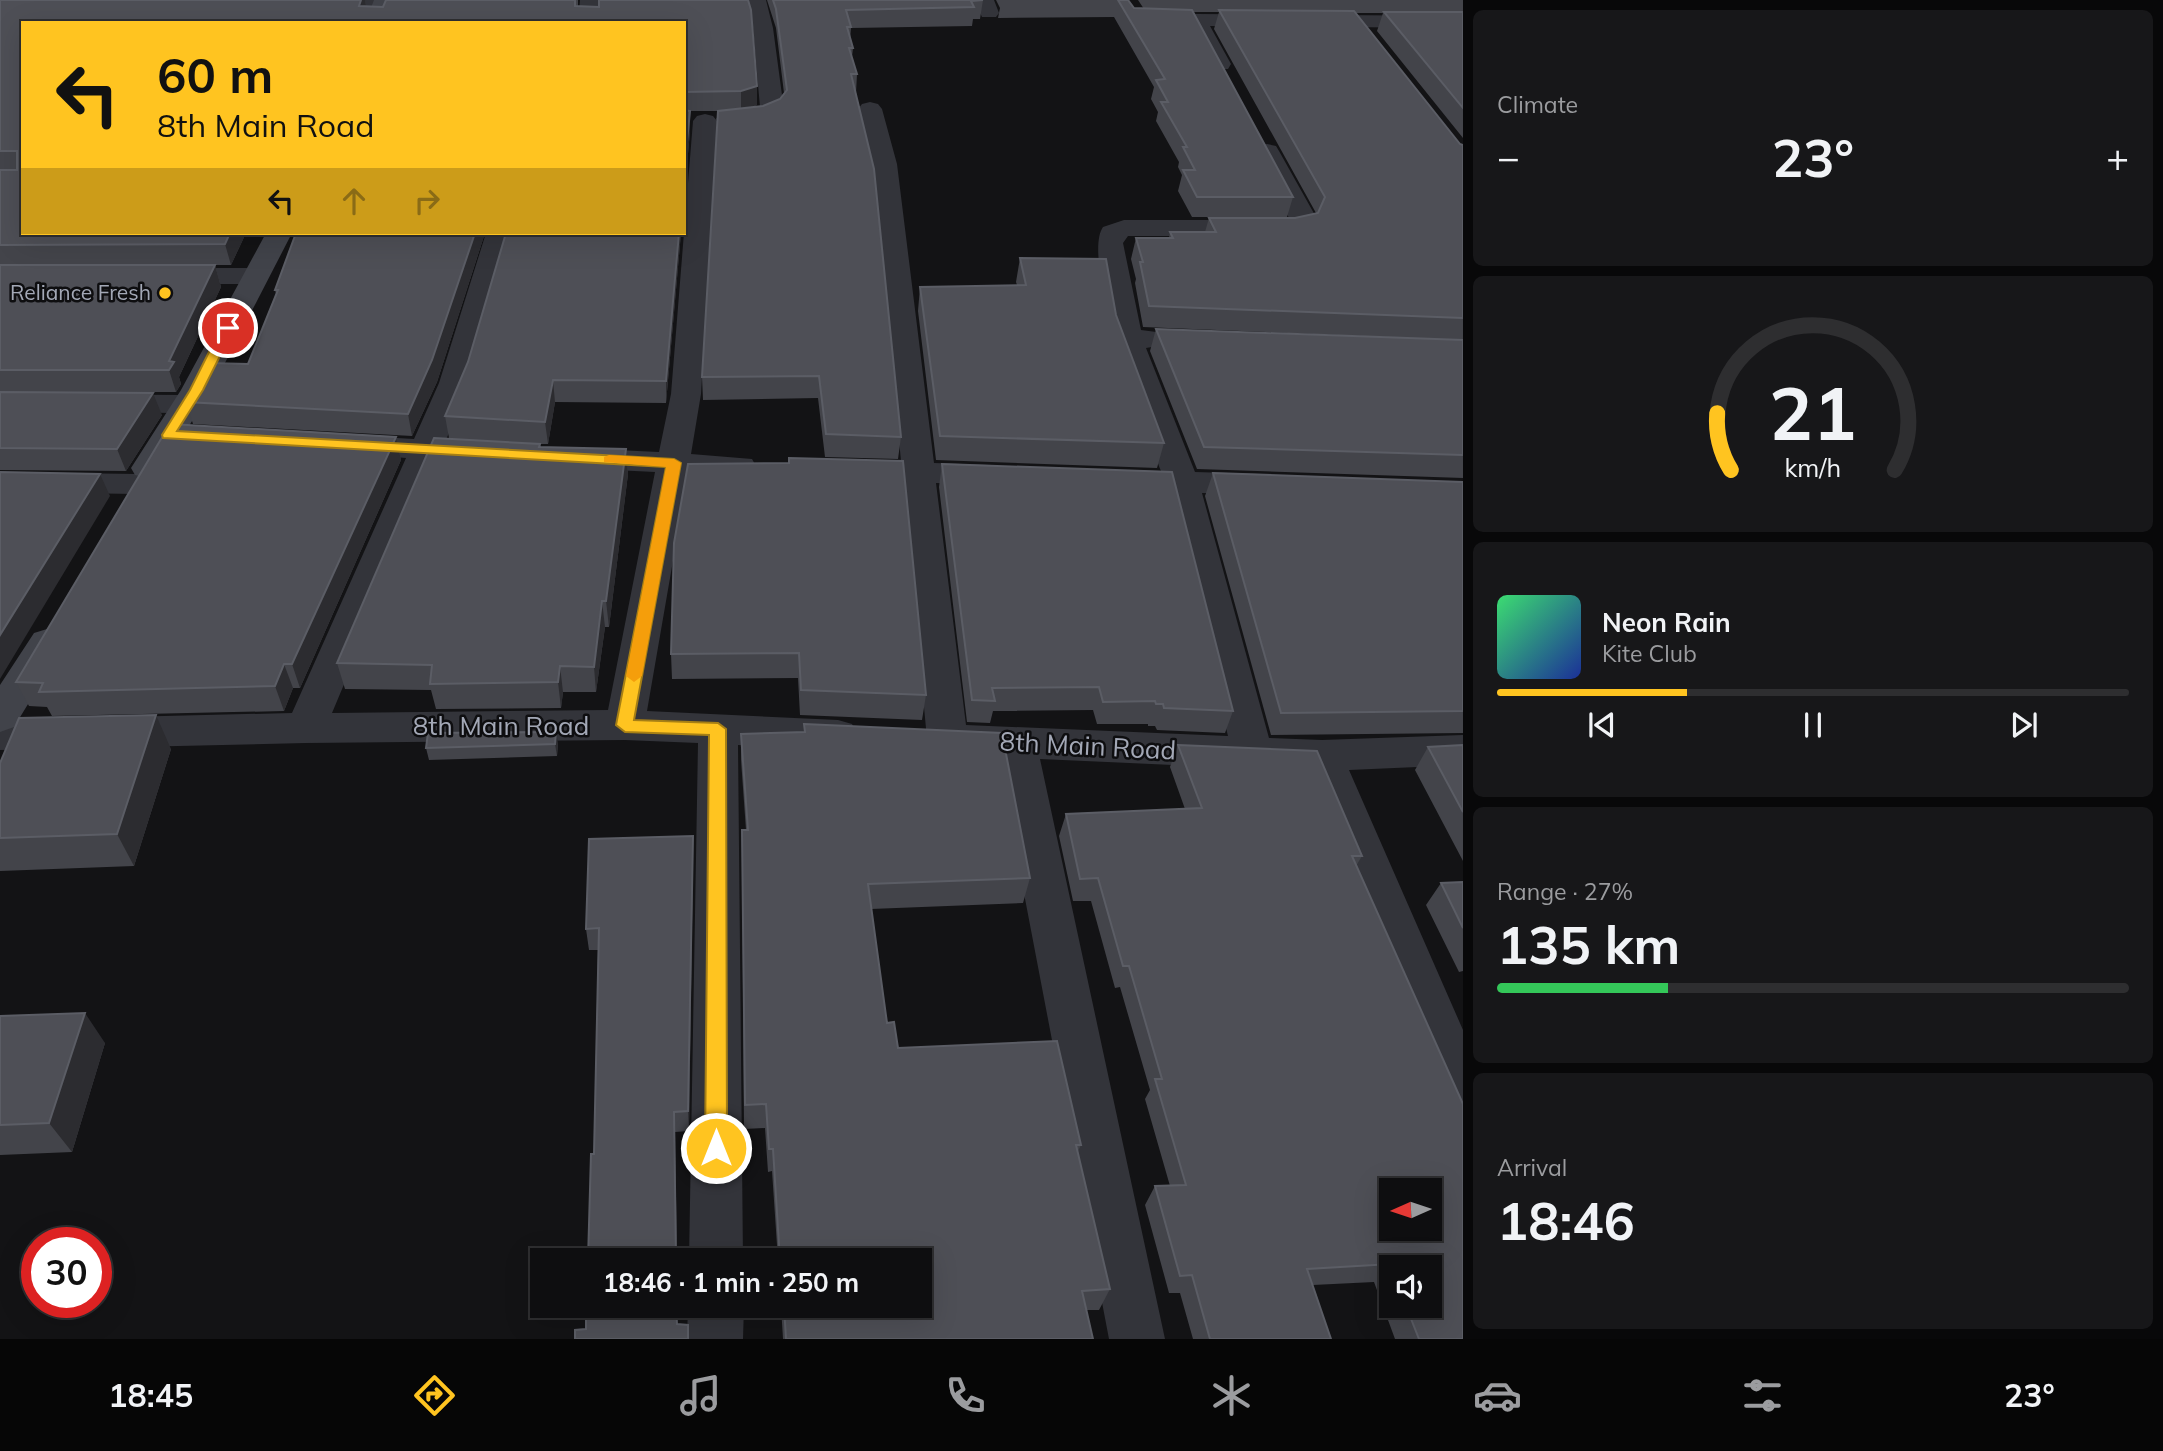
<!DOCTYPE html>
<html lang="en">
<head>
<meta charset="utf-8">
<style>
  :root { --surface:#0e0e10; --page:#171719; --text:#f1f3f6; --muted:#9b9c9f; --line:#2e2e30; --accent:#ffc420 }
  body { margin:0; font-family:Mulish,sans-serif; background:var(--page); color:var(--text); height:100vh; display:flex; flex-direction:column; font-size:26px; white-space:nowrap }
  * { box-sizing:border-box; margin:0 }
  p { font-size:23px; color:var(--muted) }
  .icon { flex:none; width:38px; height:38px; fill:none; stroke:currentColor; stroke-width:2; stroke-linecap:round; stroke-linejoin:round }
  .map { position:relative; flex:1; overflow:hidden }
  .details { display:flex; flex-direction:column; gap:10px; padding:10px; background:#080809; width:700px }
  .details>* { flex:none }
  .hud { position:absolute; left:21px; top:21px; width:665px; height:214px; border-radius:0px; box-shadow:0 7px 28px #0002,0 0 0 2px var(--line); background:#ffc420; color:#111; overflow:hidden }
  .needle { width:46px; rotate:267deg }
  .buttons { position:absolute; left:1379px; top:1178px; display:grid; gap:14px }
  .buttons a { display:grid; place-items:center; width:63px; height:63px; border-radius:0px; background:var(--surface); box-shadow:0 7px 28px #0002,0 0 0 2px var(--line); font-size:35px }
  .speed { position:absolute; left:21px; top:1227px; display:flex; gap:14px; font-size:35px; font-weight:700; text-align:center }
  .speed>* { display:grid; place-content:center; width:91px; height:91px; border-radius:50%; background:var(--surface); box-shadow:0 7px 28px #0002,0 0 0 2px var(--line); line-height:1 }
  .speed .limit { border:10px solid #d22; background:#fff; color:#111 }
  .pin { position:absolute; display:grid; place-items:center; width:60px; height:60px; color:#fff; margin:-30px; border:4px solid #fff; border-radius:50%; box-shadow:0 2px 7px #0007 }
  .me { position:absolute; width:77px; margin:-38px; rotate:0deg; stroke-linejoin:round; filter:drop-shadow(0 0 5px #0008) }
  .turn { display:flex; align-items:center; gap:24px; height:147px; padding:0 21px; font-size:32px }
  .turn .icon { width:91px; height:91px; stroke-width:2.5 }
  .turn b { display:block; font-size:49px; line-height:60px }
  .lanes { display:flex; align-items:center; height:66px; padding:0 21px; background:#0003; justify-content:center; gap:35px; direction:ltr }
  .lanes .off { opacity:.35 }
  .big { font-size:52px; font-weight:700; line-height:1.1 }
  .details .card { flex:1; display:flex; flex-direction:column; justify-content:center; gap:10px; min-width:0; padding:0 24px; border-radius:10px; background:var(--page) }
  .details .dial { align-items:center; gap:0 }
  .dial svg { height:182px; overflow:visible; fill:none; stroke:var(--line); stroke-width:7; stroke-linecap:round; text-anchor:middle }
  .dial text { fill:var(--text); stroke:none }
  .song { display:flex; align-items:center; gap:21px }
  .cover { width:84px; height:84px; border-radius:10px; background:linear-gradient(135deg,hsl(140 70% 55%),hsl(230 70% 35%)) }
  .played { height:7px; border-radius:4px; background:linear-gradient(90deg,var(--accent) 30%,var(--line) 30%) }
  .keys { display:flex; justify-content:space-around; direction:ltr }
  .heat { display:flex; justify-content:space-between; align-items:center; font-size:38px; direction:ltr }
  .charge { height:10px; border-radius:5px; background:linear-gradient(90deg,#34c759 27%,var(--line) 0) }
  .trip { position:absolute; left:530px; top:1248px; width:402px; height:70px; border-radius:0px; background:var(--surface); box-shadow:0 7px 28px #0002,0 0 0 2px var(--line); font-weight:700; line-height:70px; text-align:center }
  .menu { display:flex; height:112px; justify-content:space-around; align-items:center; background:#060606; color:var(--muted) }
  .menu .icon { width:49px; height:49px }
  .menu .active { color:var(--accent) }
  .menu b { font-size:32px; color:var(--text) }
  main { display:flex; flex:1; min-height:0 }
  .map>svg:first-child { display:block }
</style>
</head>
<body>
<main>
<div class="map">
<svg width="1463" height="1339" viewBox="0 0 1463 1339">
  <rect width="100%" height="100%" fill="#131315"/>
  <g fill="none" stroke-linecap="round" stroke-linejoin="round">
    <path fill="#33343a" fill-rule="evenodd" d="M304,0H392L393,2L390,6L383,8L312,9L305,7L302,3Z
      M580,0H600L598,23H578Z
      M746,0H766L773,28L784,110C772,127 738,129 720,124L716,119L720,114L760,107L753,28Z
      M974,0H994L999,13L996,17H982Z
      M1196,14L1463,16V28L1210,26L1231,64L1228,69H1212L1209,64L1186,20L1189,16Z
      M870,102L878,104L882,109L897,164L934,463L992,465L1004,468L1009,475L1004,482L992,485L936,483L966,725L1228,736L1168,492L1122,490L1110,487L1105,480L1110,473L1122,470L1161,471C1146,430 1080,260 1103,227L1124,220H1290L1255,151L1258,146L1267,144L1276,146L1279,151L1316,217L1311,231L1288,236H1128L1123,243L1141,330L1164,333L1169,339L1164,345L1146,348L1195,472L1262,474L1274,477L1279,484L1274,491L1262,494L1202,493L1269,738L1322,740L1463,735V765L1349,770L1463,1030V1110L1445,1103L1308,771L1040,759L1165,1339H1109L998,757L950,755L933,750L927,739L903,482L841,477L836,470L841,463L853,460L901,461L873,164L858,109L862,104Z
      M705,114L713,116L717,121L701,394L691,454L752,459L756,466L752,473L740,476L688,474L647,711L838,720L852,724L858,735L852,746L838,750L738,745L743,1260H689L698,743L625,740L306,743L0,750V720L292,713L406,458L335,452L330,445L335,438L346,435L414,439L439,383L486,233H512L469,383L446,440L494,445L498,452L494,459L482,462L438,460L332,713L608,710L655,472L573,468L561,465L557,458L561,451L573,448L659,452L671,394L693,121L697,116Z
      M166,268H255L265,270L269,276L265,282L255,284H166L156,282L152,276L156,270Z
      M0,394L187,395L198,397L203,404L198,411L187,413L0,412Z
      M0,472L137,474L149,477L154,484L149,491L137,494L0,492Z
      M688,1306H744L743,1339H687Z"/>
    <path fill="#41434a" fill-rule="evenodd" d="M374,0H394L386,23H365Z
      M266,233H292L211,390L159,475L147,478L135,475L131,468L181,390Z
      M47,629L60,633L66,642L14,727L0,732V685L34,633Z"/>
  </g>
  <path fill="#43444a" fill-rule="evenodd" d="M0,0H365L366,7H383L386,0H578V6L599,7V0H748L751,10L757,86V105L749,108L763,106L780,99L784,93L776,28L767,0H983L980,19H973L972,26L851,28L850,40L853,48L852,57L857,74L856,93L874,169L901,437L898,459L825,457L818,398L703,400L702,377L718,111H720H690V131L684,199V23H23V233H246L231,265H215L221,287L179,377L181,384L176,392H0Z
    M996,0H1128L1134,8L1144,9L1138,0H1463V138L1377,31L1383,13H1356L1460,144L1463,145V340L1143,327L1135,283L1136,279L1131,259L1136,238H1169L1170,232H1205L1209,218H1295L1316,213L1214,29L1219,12H1193L1293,197L1287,217H1192L1178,191L1182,175L1178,167L1179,162L1156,121L1158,112L1151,99L1154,87L1114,17L998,18L1000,8Z
    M296,233H485L437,382L412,436L193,424L186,402L248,364L276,294L275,290Z
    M681,233L666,403L555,402L548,444H540L541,447L626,449L628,474L609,627H605L596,692H563L561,708L436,709L431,690L345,689L337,663L449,438L445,416L468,362Z
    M1020,258L1116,315L1164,443L1157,468L936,460L918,311L920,287L1017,285L1016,282Z
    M1156,329L1463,340V478L1197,469L1150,351Z
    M0,392L162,415L126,471L0,470Z
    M396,437L401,460L300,688H293L284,711L52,716L47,707L29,706L16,682Z
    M789,463L926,695L922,720L800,715L798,678L672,679L671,654Z
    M942,464L1233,711L1225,733L1157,730L1155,726H1148V724H1097L1093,710L993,711L990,723L967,722L939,487Z
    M1213,473L1463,482V733L1271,735L1205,496Z
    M804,724L1030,878L1023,903L871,909L887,1023L898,1048L1081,1145L1077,1153L1110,1289L1099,1310H1086L1093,1339H783L781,1306H920V1260H778L772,1171L768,1172L765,1128L744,1129L742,856L746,830L741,760V734L804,732Z
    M558,743L557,756L429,760L426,748Z
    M1178,745L1362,856L1356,866L1463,1339H1395L1374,1282L1313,1285L1331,1339H1193L1180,1293H1169L1145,1205L1155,1186H1170L1145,1099L1150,1090L1120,987L1115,988L1091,901H1073L1059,836L1066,814L1185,809L1170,767ZM1391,1267H1430V1306H1391Z
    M1463,745V861L1415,770L1428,747Z
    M171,749L134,866L0,871V763Z
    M693,858L689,1131L675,1132L677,1260H588L594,1154L598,950H589L586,929Z
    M1463,882V971L1459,972L1426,905L1441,883Z
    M0,1016L105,1043L72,1152L0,1155Z"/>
  <path fill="#2c2c30" d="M361,0H365L367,11L359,6Z
    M757,86V105L741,110V91Z
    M690,111V131L684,199V172Z
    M230,233H246L231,265L225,244Z
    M475,233H485L437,382L412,436L408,414Z
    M679,233H681L666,403V381Z
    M215,265L221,287L179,377L181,384L176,392L169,370V361Z
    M553,380L555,402L548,444L545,422Z
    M153,393L162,415L126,471L117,449Z
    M396,437L401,460L300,688L292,664Z
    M626,449L628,474L609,627L606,601Z
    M100,474L110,496L0,679V635Z
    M602,601L605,627L596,692L594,667Z
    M284,664L293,688L284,711L275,686Z
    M560,666L563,692L561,708L558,682Z
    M156,715L171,749L134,866L117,834Z
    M556,732L558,743L557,756L555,744Z
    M693,836V858L689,1131L688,1111Z
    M85,1013L105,1043L72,1152L49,1123Z
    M674,1112L675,1132L677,1260H676Z"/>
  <path fill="#4e4f56" stroke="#5b5d65" stroke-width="2" fill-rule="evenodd" d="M0,0H361L359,6L383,7L386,0H575V6L599,7V0H748L751,10L757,86L741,91L684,92V23H23V233H230L225,244L0,245V170H17V151H0Z
    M773,0H983L971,1L974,7L846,10L851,27H847L853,48H849L857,74H851L874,169L901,437L826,434L819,376L702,377L718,111L763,106L780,99L787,90L776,9Z
    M1118,0H1128L1134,8L1192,10L1293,197H1197L1183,170H1195L1183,147H1187L1161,102H1168L1156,80L1165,79Z
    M1219,10L1354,11L1460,144L1463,145V318L1149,306L1140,262H1143L1136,238H1173L1170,232H1216L1209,218H1295L1318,213L1325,197Z
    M1384,12H1463V108Z
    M684,110L690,111L684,172Z
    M296,233H475L432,360L408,414L186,402L209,363L248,364L278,290H275Z
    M506,233H679L666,381L553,380L545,422L445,416L468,362Z
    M1020,258L1106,259L1116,315L1164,443L940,436L920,287L1026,285Z
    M0,265H215L169,361L174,362L169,370H0Z
    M1156,329L1463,340V455L1204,447Z
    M0,392L153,393L117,449L0,448Z
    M170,424L396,437L292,664H284L275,686L39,692L43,683L16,682Z
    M434,438L540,444L539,447L626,449L606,601H602L594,667L560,666L558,682L430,684L432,665L337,663Z
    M789,458L903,461L926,695L801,690L799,653L671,654L674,543L688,464L789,463Z
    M942,464L1172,472L1233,711L1164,708L1163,704H1156L1155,701L1103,702L1099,687L992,688L995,701L972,700Z
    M0,472L100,474L0,635Z
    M1213,473L1463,482V711L1281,713Z
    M156,715L117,834L0,838V763L19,718Z
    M804,724L1002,733L1030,878L868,884L887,1023L894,1022L898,1048L1057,1041L1081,1145H1076L1110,1289L1082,1291L1093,1339H786L784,1306H920V1260H780L773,1149H769L766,1104L745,1105L742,830H748L741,734L805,732Z
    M556,732L555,744L426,748L428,733Z
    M1178,745L1317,751L1362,856H1352L1463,1104V1339H1419L1406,1306H1430V1267H1392L1391,1264L1307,1269L1331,1339H1210L1192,1275L1180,1276L1155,1186L1186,1185L1155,1079H1162L1129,966H1123L1098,878L1080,879L1066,814L1202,808ZM1391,1190H1430V1228H1391Z
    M1463,745V812L1428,747Z
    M693,836L688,1111L674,1112L676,1260H588L591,1154H594L599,928L586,929L589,839Z
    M1463,882V928L1441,883Z
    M85,1013L49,1123L0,1125V1016Z
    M586,1306H676L677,1324L688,1325V1339H575V1330L586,1329Z"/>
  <path fill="#ffc420" stroke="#a67f15" stroke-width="2" d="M228,325L234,328L203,390L177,431L674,459L681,463L634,720L718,723L726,729L727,1148L724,1155L716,1158L709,1155L705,1148L709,735L625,732L616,725L666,467L163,438L162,435L190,390L221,328Z"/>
  <path fill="#f59e0b" d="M609,455L674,459L681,463L642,676L634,682L626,676L666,467L604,462V457Z"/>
  <circle fill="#ffc420" stroke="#0e0e10" stroke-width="2.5" cx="165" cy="293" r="7"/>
  <g text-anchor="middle" stroke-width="5" stroke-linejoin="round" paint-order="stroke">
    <g font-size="21" fill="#a3a8b6" stroke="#0e0e10" text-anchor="end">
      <text x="151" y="300">Reliance Fresh</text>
    </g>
    <g font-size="26" fill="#a3a8b6" stroke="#0e0e10">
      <text x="501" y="735">8th Main Road</text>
      <text transform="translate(1088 746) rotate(3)" y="9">8th Main Road</text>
    </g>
  </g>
</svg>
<div class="buttons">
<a><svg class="needle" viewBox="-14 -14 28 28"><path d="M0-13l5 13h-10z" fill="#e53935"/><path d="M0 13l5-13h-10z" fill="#9b9c9f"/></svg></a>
<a><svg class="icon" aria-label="sound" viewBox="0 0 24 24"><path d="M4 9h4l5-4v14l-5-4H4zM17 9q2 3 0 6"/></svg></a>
</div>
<div class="speed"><div class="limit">30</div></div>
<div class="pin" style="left:228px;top:328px;background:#d93025"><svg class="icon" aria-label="arrive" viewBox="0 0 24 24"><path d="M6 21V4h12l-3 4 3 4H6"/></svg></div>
<svg class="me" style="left:716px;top:1148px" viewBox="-20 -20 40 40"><circle r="17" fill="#ffc420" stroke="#fff" stroke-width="3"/><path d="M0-11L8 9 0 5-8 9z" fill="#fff"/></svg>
<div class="trip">18:46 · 1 min · 250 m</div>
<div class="hud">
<div class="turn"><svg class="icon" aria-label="left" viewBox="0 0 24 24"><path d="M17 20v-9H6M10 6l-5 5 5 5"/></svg><div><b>60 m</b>8th Main Road</div></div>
<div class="lanes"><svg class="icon" aria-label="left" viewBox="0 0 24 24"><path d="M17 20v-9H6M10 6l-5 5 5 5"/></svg><svg class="icon off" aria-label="ahead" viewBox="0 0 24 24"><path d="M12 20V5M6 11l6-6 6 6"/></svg><svg class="icon off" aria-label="right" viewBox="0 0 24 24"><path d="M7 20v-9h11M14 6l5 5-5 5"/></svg></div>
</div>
</div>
<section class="details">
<div class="card"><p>Climate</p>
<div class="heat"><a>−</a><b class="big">23°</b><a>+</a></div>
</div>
<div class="card dial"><svg viewBox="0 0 100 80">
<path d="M14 69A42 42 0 1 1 86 69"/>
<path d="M14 69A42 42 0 0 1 8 44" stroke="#ffc420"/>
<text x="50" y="56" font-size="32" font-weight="700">21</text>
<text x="50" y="72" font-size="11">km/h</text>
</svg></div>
<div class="card">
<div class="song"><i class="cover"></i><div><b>Neon Rain</b><p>Kite Club</p></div></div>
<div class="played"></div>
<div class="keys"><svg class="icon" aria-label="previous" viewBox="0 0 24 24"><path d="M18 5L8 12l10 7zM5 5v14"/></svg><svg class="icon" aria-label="pause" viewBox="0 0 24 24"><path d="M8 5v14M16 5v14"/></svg><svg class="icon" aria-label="next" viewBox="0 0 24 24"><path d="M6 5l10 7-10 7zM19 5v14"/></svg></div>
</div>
<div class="card"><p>Range · 27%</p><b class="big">135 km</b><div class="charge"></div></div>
<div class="card"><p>Arrival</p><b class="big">18:46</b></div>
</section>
</main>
<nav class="menu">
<b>18:45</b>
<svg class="icon active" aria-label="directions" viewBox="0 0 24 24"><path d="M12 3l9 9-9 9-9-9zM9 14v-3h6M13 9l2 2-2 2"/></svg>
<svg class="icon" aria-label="music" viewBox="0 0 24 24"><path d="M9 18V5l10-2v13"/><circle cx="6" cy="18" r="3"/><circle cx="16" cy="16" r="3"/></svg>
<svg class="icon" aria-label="phone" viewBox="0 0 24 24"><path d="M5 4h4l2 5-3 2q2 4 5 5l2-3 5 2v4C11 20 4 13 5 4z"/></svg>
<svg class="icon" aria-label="climate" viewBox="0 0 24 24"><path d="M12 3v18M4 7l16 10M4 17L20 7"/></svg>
<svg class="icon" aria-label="car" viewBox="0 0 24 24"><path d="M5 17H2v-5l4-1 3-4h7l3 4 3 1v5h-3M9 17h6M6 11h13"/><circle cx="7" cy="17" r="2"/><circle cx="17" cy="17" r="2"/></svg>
<svg class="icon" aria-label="filters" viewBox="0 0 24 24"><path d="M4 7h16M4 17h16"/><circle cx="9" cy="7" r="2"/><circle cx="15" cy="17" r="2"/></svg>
<b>23°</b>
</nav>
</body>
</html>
